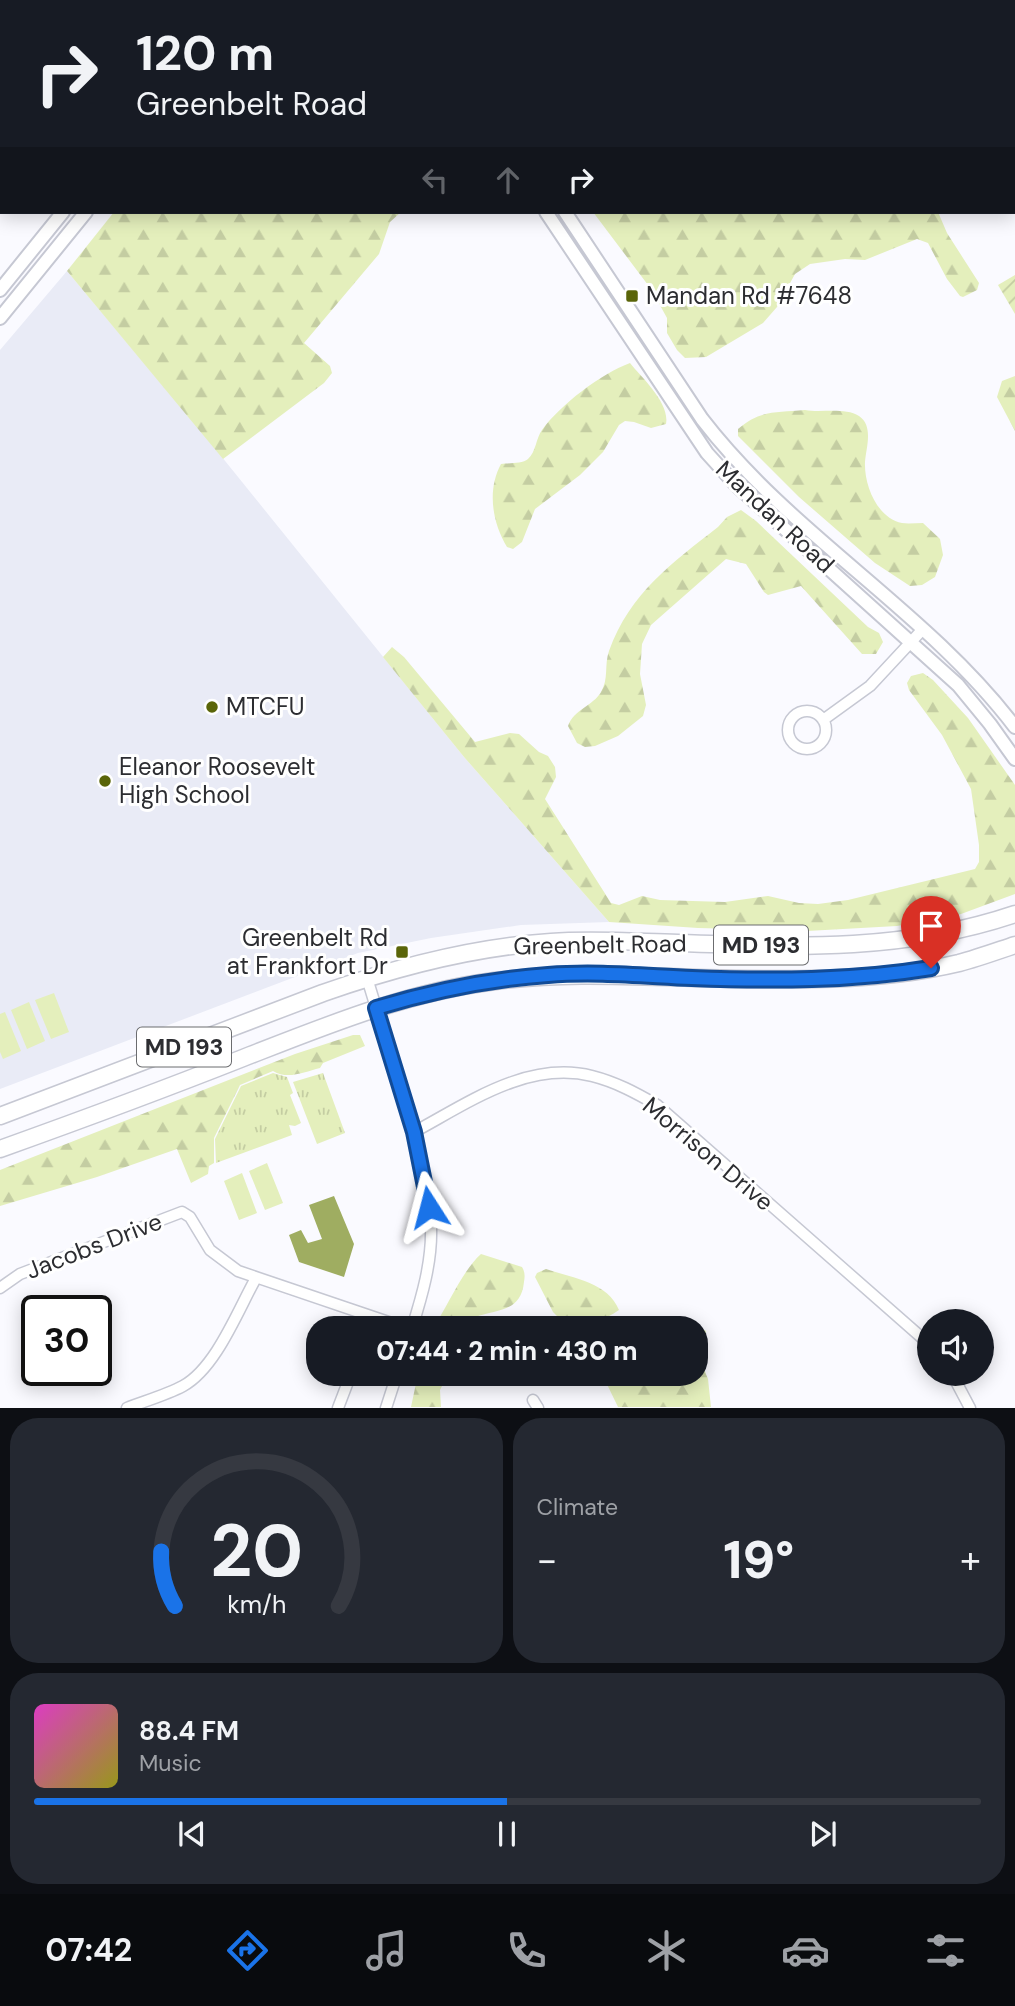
<!DOCTYPE html>
<html lang="en">
<head>
<meta charset="utf-8">
<style>
  :root { --surface:#171b24; --page:#242831; --text:#f1f3f6; --muted:#9ea1a6; --line:#363941; --accent:#1a73e8 }
  body { margin:0; font-family:"DM Sans",sans-serif; background:var(--page); color:var(--text); height:100vh; display:flex; flex-direction:column; font-size:26px; white-space:nowrap }
  * { box-sizing:border-box; margin:0 }
  p { font-size:23px; color:var(--muted) }
  .icon { flex:none; width:38px; height:38px; fill:none; stroke:currentColor; stroke-width:2; stroke-linecap:round; stroke-linejoin:round }
  .map { position:relative; height:1408px; overflow:hidden }
  .panel { display:flex; flex-direction:column; gap:10px; padding:10px; background:#0d0f14; flex:1 }
  .panel>* { flex:none }
  .banner { position:absolute; left:0px; top:0px; width:1015px; height:214px; box-shadow:0 4px 18px #0003; background:#171b24; color:var(--text); overflow:hidden }
  .controls { position:absolute; left:917px; top:1309px; display:grid; gap:14px }
  .controls a { display:grid; place-items:center; width:77px; height:77px; border-radius:50%; background:var(--surface); box-shadow:0 4px 18px #0003; font-size:35px }
  .speed { position:absolute; left:21px; top:1295px; display:flex; gap:14px; font-size:35px; font-weight:700; text-align:center }
  .speed>* { display:grid; place-content:center; width:91px; height:91px; border-radius:50%; background:var(--surface); box-shadow:0 4px 18px #0003; line-height:1 }
  .speed .limit { border:4px solid #111; border-radius:10px; background:#fff; color:#111 }
  .pin { position:absolute; display:grid; place-items:center; width:60px; height:60px; color:#fff; margin:-72px -30px; border-radius:50% 50% 50% 0; rotate:-45deg; box-shadow:0 0 7px #0007 }
  .pin .icon { rotate:45deg }
  .me { position:absolute; width:77px; margin:-38px; rotate:351deg; stroke-linejoin:round; filter:drop-shadow(0 0 5px #0008) }
  .turn { display:flex; align-items:center; gap:24px; height:147px; padding:0 21px; font-size:32px }
  .turn .icon { width:91px; height:91px; stroke-width:2.5 }
  .turn b { display:block; font-size:49px; line-height:60px }
  .lanes { display:flex; align-items:center; height:66px; padding:0 21px; background:#0003; justify-content:center; gap:35px; direction:ltr }
  .lanes .off { opacity:.35 }
  .big { font-size:52px; font-weight:800; line-height:1.1 }
  .panel .card { flex:1; display:flex; flex-direction:column; justify-content:center; gap:10px; min-width:0; padding:0 24px; border-radius:28px; background:var(--page) }
  .panel .dial { align-items:center; gap:0 }
  .dial svg { height:182px; overflow:visible; fill:none; stroke:var(--line); stroke-width:7; stroke-linecap:round; text-anchor:middle }
  .dial text { fill:var(--text); stroke:none }
  .song { display:flex; align-items:center; gap:21px }
  .cover { width:84px; height:84px; border-radius:10px; background:linear-gradient(135deg,hsl(310 70% 55%),hsl(60 70% 35%)) }
  .played { height:7px; border-radius:4px; background:linear-gradient(90deg,var(--accent) 50%,var(--line) 50%) }
  .keys { display:flex; justify-content:space-around; direction:ltr }
  .heat { display:flex; justify-content:space-between; align-items:center; font-size:38px; direction:ltr }
  .panel .tiles { flex:1; display:grid; gap:10px; grid-template-columns:1fr 1fr }
  .card:last-child { grid-column:span 2 }
  .trip { position:absolute; left:306px; top:1316px; width:402px; height:70px; border-radius:28px; background:var(--surface); box-shadow:0 4px 18px #0003; font-weight:800; line-height:70px; text-align:center }
  .tab-bar { display:flex; height:112px; justify-content:space-around; align-items:center; background:#090b0e; color:var(--muted) }
  .tab-bar .icon { width:49px; height:49px }
  .tab-bar .current { color:var(--accent) }
  .tab-bar b { font-size:32px; color:var(--text) }
  .map>svg:first-child { display:block }
</style>
</head>
<body>
<div class="map">
<svg width="1015" height="1408" viewBox="0 0 1015 1408">
  <defs>
    <pattern id="grass-tufts" width="24" height="20" patternUnits="userSpaceOnUse" patternTransform="scale(1.75)"><rect width="24" height="20" fill="#e4efbc"/><path d="M3 7l-1-3M5 7V3M7 7l1-3M15 17l-1-3M17 17v-4M19 17l1-3" fill="none" stroke="#c4cda2"/></pattern>
    <pattern id="forest-firs" width="22" height="20" patternUnits="userSpaceOnUse" patternTransform="scale(1.75)"><rect width="22" height="20" fill="#e4efbc"/><path d="M5 1l3.5 6h-7zM16 11l3.5 6h-7z" fill="#c4cda2"/></pattern>
    <pattern id="garden-furrows" width="10" height="10" patternUnits="userSpaceOnUse" patternTransform="scale(1.75)"><rect width="10" height="10" fill="#e4efbc"/><path d="M-1 1l2-2M0 10L10 0M9 11l2-2" fill="none" stroke="#c4cda2"/></pattern>
  </defs>
  <rect width="100%" height="100%" fill="#fafaff"/>
  <path fill="#e9ebf6" d="M67,271L209,441L464,757L609,922L521,925L431,938L358,953L0,1089V350Z"/>
  <path fill="url(#grass-tufts)" d="M273,1073L287,1077L293,1093L290,1095L301,1123L295,1126L289,1125L292,1135L216,1163L215,1139L241,1086Z
    M323,1073L345,1133L317,1144L293,1082Z"/>
  <path fill="url(#forest-firs)" d="M497,0H812L813,2H497Z
    M838,0H1015V21L1013,22V2Z
    M114,212H401L390,222L379,254L304,343L330,366L332,373L324,383L223,459L67,271Z
    M593,212H938L947,233L979,283L977,290L963,297L960,296L947,279L928,243L917,239L865,260L845,259L810,264L795,274L777,307L763,323L706,357L685,358L677,350L667,333V318L651,289Z
    M630,363C642,378 670,403 666,424L651,428L634,422L625,421L619,425L603,452L580,475L535,509L522,542L513,549L507,547C492,522 487,490 501,464C508,463 522,464 528,459C536,452 536,438 542,430C560,405 602,373 630,363Z
    M1015,376V431L997,397L1002,381Z
    M805,410C821,413 845,407 859,416C874,426 866,448 865,462C864,485 877,518 902,523C908,524 916,523 923,523L940,539L943,555L935,577L922,585L910,586L875,563L799,497L738,436V429C761,409 777,413 805,410Z
    M741,510L756,521L868,627L879,633L883,642L876,654H862L801,586L768,595L764,592L746,564L726,559L651,625L642,644L640,674L646,705L643,716L618,736L595,746L585,747L577,743L568,726C574,709 593,706 601,692C609,679 604,665 609,651C630,593 672,563 718,527L727,517Z
    M392,647L404,657L475,742L510,733L519,734L539,752L548,756L555,767L556,777L545,799L611,903L619,905L642,896L660,900L725,902L768,896L799,903L818,904L848,900L975,869L979,862V845L971,789L942,735L909,690L907,683L911,676L923,673L933,680L968,718L1015,785V894L961,914L897,926L807,931L698,928L609,922L464,757L383,657Z
    M353,1035H360L365,1046L323,1063L320,1068C304,1072 288,1080 273,1071L240,1085L214,1138V1163L209,1166L208,1174L191,1183L177,1149L97,1177L0,1206V1170L295,1054Z
    M481,1254L522,1267C525,1272 525,1276 524,1282C521,1312 498,1309 475,1317C455,1323 456,1328 433,1328C448,1306 462,1271 481,1254Z
    M546,1269C572,1278 608,1282 619,1310C606,1320 583,1326 567,1326L553,1312L535,1277L537,1273Z
    M684,1318L706,1331L705,1337L700,1344L698,1354L708,1379L711,1407H618L602,1374H696V1328H657L664,1320Z
    M418,1374H448L440,1390L441,1407H411Z"/>
  <path fill="url(#garden-furrows)" d="M1015,275V314L998,285Z"/>
  <path fill="#e4efbc" d="M54,993L69,1032L51,1039L35,1000Z
    M29,1002L45,1041L27,1049L11,1010Z
    M5,1012L21,1051L3,1059L0,1052V1014Z
    M267,1163L283,1203L265,1210L249,1171Z
    M242,1173L257,1213L239,1220L224,1181Z"/>
  <path fill="#9fad61" d="M334,1196L354,1244L344,1277L299,1262L289,1235L301,1230L308,1243L322,1239L309,1205Z"/>
  <g fill="none" stroke-linecap="round" stroke-linejoin="round">
    <g stroke="#c6c8d3" stroke-width="13">
      <path id="minor" d="M788 730a19 19 0 1 1 38 0a19 19 0 1 1-38 0Z
        M823,720L870,686L923,629
        M367,978C379,1017 391,1057 403,1096C416,1139 430,1184 431,1228C432,1262 422,1296 412,1328
        M414,1132C468,1103 528,1060 592,1076C616,1082 636,1093 657,1105L929,1344
        M0,1288L20,1274L182,1212L190,1217L210,1250L238,1271L406,1328
        M369,1328L373,1318
        M952,1374L970,1408
        M533,1400L538,1408
        M127,1408C145,1401 166,1395 183,1386C216,1368 238,1310 256,1278
        M338,1408L351,1374
        M386,1408L397,1374"/>
    </g>
    <g stroke="#c6c8d3" stroke-width="16">
      <path id="tertiary" d="M389,0L391,2
        M411,0L412,2
        M226,2L227,0
        M246,2L247,0
        M546,212L707,453L736,485L958,685L990,724L1015,759
        M565,212L702,419C792,536 926,610 1015,727
        M0,290L63,212
        M0,318L86,212"/>
    </g>
    <g stroke="#c6c8d3" stroke-width="19">
      <path id="primary" d="M0,1116L323,993C397,967 473,947 551,942C593,939 636,942 678,943C795,947 903,952 1015,914
        M0,1149C81,1120 162,1090 243,1058C325,1026 407,992 495,981C563,972 628,976 696,978C782,980 875,983 959,963C978,958 997,951 1015,945"/>
    </g>
    <use href="#minor" stroke="#fff" stroke-width="10"/>
    <use href="#tertiary" stroke="#fff" stroke-width="12"/>
    <use href="#primary" stroke="#fff" stroke-width="16"/>
  </g>
  <g fill="none" stroke-linecap="round" stroke-linejoin="round">
    <g stroke="#114b97" stroke-width="18">
      <path id="route" d="M429,1207L414,1132L376,1008C432,991 490,979 548,975C596,971 645,976 692,978C771,981 853,981 931,968"/>
    </g>
    <use href="#route" stroke="#1a73e8" stroke-width="12"/>
  </g>
  <g fill="#5a6509" stroke="#fff" stroke-width="2.5">
    <rect x="625" y="289" width="14" height="14" rx="3.5"/>
    <circle cx="212" cy="707" r="7"/>
    <circle cx="105" cy="781" r="7"/>
    <rect x="395" y="945" width="14" height="14" rx="3.5"/>
  </g>
  <g text-anchor="middle" stroke-width="6" stroke-linejoin="round" paint-order="stroke">
    <g fill="#fff" stroke="#6b6c6f" stroke-width="2">
      <rect x="714" y="925.5" width="94" height="39" rx="5"/>
      <rect x="137" y="1027.5" width="94" height="39" rx="5"/>
    </g>
    <g font-size="23" font-weight="bold" fill="#2c2d31">
      <text x="761" y="953">MD 193</text>
      <text x="184" y="1055">MD 193</text>
    </g>
    <g font-size="24" fill="#2c2d31" stroke="#fff" text-anchor="start">
      <text x="646" y="304">Mandan Rd #7648</text>
      <text x="226" y="715">MTCFU</text>
      <text x="119" y="775">Eleanor Roosevelt<tspan x="119" dy="28">High School</tspan></text>
      <text x="388" y="946" text-anchor="end">Greenbelt Rd<tspan x="388" dy="28">at Frankfort Dr</tspan></text>
    </g>
    <g font-size="24" fill="#2c2d31" stroke="#fff">
      <text transform="translate(775 517) rotate(43)" y="8">Mandan Road</text>
      <text transform="translate(600 945) rotate(-1)" y="8">Greenbelt Road</text>
      <text transform="translate(708 1154) rotate(40)" y="8">Morrison Drive</text>
      <text transform="translate(94 1246) rotate(-21)" y="8">Jacobs Drive</text>
    </g>
  </g>
</svg>
<div class="controls">
<a><svg class="icon" aria-label="sound" viewBox="0 0 24 24"><path d="M4 9h4l5-4v14l-5-4H4zM17 9q2 3 0 6"/></svg></a>
</div>
<div class="speed"><div class="limit">30</div></div>
<div class="pin" style="left:931px;top:968px;background:#d93025"><svg class="icon" aria-label="arrive" viewBox="0 0 24 24"><path d="M6 21V4h12l-3 4 3 4H6"/></svg></div>
<svg class="me" style="left:429px;top:1207px" viewBox="-20 -20 40 40"><path d="M0-17L14 15 0 8-14 15z" fill="#1a73e8" stroke="#fff" stroke-width="4"/></svg>
<div class="trip">07:44 · 2 min · 430 m</div>
<div class="banner">
<div class="turn"><svg class="icon" aria-label="right" viewBox="0 0 24 24"><path d="M7 20v-9h11M14 6l5 5-5 5"/></svg><div><b>120 m</b>Greenbelt Road</div></div>
<div class="lanes"><svg class="icon off" aria-label="left" viewBox="0 0 24 24"><path d="M17 20v-9H6M10 6l-5 5 5 5"/></svg><svg class="icon off" aria-label="ahead" viewBox="0 0 24 24"><path d="M12 20V5M6 11l6-6 6 6"/></svg><svg class="icon" aria-label="right" viewBox="0 0 24 24"><path d="M7 20v-9h11M14 6l5 5-5 5"/></svg></div>
</div>
</div>
<section class="panel">
<div class="tiles">
<div class="card dial"><svg viewBox="0 0 100 80">
<path d="M14 69A42 42 0 1 1 86 69"/>
<path d="M14 69A42 42 0 0 1 8 45" stroke="#1a73e8"/>
<text x="50" y="56" font-size="32" font-weight="700">20</text>
<text x="50" y="72" font-size="11">km/h</text>
</svg></div>
<div class="card"><p>Climate</p>
<div class="heat"><a>−</a><b class="big">19°</b><a>+</a></div>
</div>
<div class="card">
<div class="song"><i class="cover"></i><div><b>88.4 FM</b><p>Music</p></div></div>
<div class="played"></div>
<div class="keys"><svg class="icon" aria-label="previous" viewBox="0 0 24 24"><path d="M18 5L8 12l10 7zM5 5v14"/></svg><svg class="icon" aria-label="pause" viewBox="0 0 24 24"><path d="M8 5v14M16 5v14"/></svg><svg class="icon" aria-label="next" viewBox="0 0 24 24"><path d="M6 5l10 7-10 7zM19 5v14"/></svg></div>
</div>
</div>
</section>
<nav class="tab-bar">
<b>07:42</b>
<svg class="icon current" aria-label="directions" viewBox="0 0 24 24"><path d="M12 3l9 9-9 9-9-9zM9 14v-3h6M13 9l2 2-2 2"/></svg>
<svg class="icon" aria-label="music" viewBox="0 0 24 24"><path d="M9 18V5l10-2v13"/><circle cx="6" cy="18" r="3"/><circle cx="16" cy="16" r="3"/></svg>
<svg class="icon" aria-label="phone" viewBox="0 0 24 24"><path d="M5 4h4l2 5-3 2q2 4 5 5l2-3 5 2v4C11 20 4 13 5 4z"/></svg>
<svg class="icon" aria-label="climate" viewBox="0 0 24 24"><path d="M12 3v18M4 7l16 10M4 17L20 7"/></svg>
<svg class="icon" aria-label="car" viewBox="0 0 24 24"><path d="M5 17H2v-5l4-1 3-4h7l3 4 3 1v5h-3M9 17h6M6 11h13"/><circle cx="7" cy="17" r="2"/><circle cx="17" cy="17" r="2"/></svg>
<svg class="icon" aria-label="filters" viewBox="0 0 24 24"><path d="M4 7h16M4 17h16"/><circle cx="9" cy="7" r="2"/><circle cx="15" cy="17" r="2"/></svg>
</nav>
</body>
</html>
